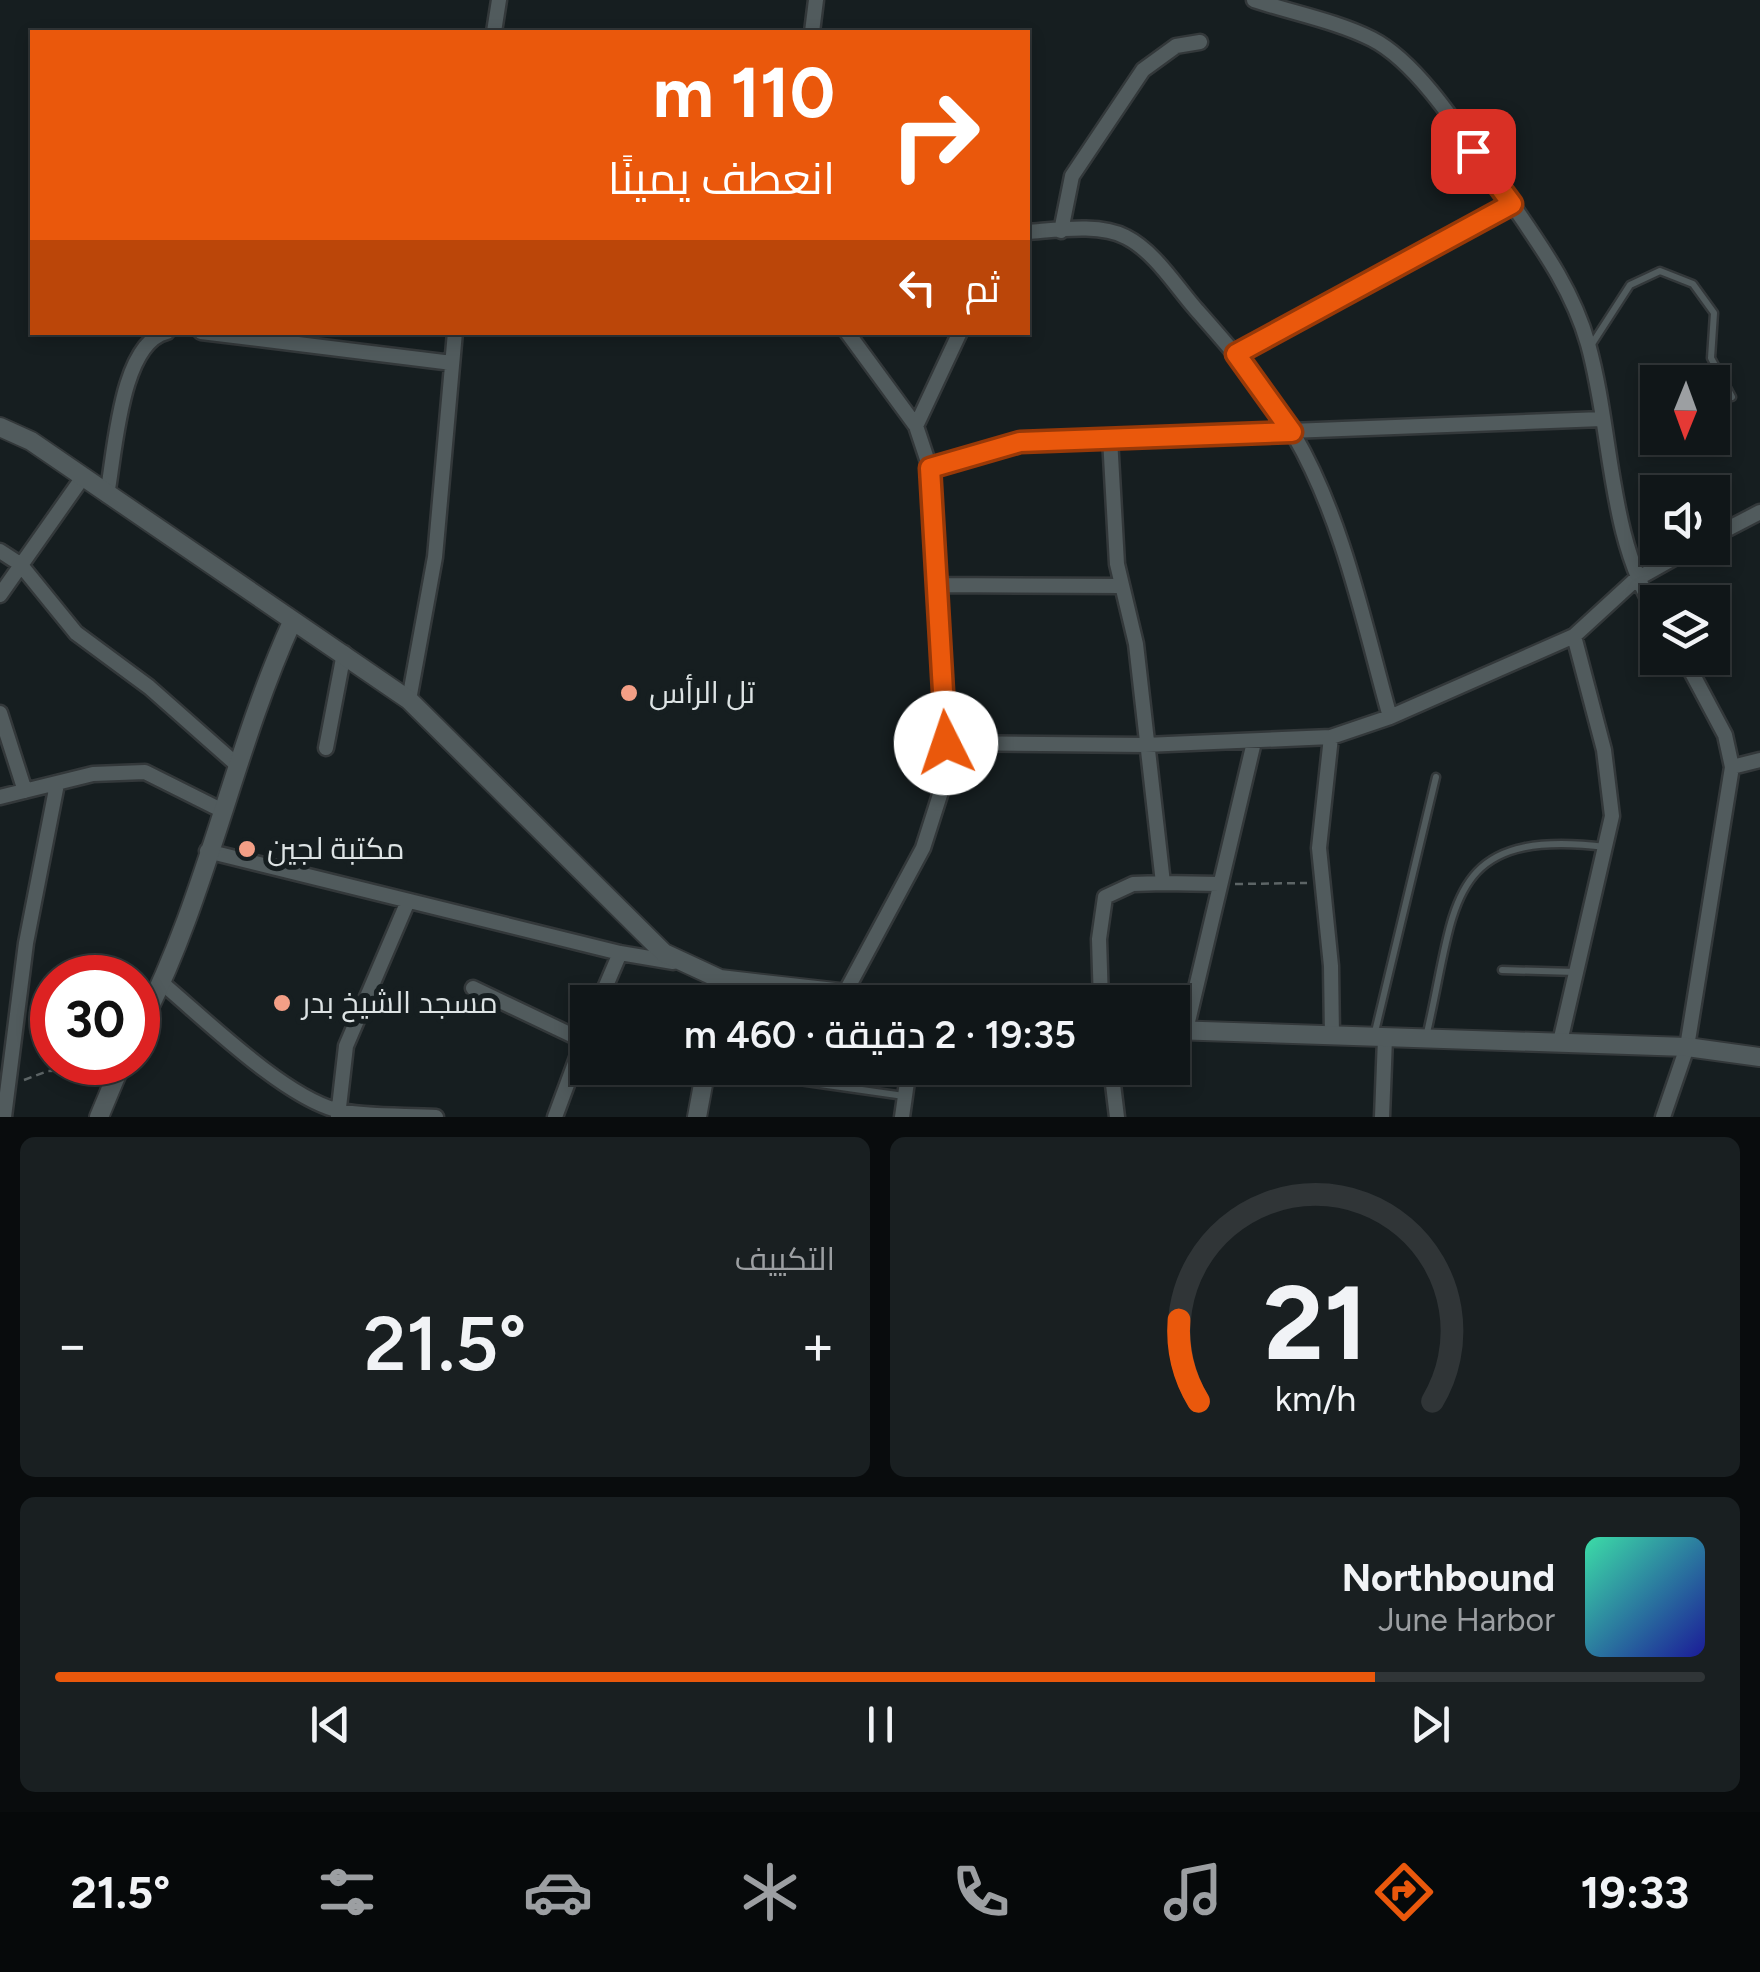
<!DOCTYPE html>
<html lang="ar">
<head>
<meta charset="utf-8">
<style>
  :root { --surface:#101618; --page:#191f21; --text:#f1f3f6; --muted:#9c9fa2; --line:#303537; --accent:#ea580c }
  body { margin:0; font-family:Figtree,Cairo,sans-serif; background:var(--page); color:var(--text); direction:rtl; height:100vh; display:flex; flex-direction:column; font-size:38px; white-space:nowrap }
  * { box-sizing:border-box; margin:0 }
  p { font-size:32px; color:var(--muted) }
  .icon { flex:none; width:55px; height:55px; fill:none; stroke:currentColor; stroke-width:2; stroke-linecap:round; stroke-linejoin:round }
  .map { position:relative; height:1117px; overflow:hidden; direction:ltr }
  .details { display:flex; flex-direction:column; gap:20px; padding:20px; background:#090c0d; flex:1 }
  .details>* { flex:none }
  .guide { position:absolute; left:30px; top:30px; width:1000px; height:305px; border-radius:0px; box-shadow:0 5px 15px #0003,0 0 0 2px var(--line); direction:rtl; background:#ea580c; color:#fff; overflow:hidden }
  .needle { width:65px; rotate:181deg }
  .tools { position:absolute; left:1640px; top:365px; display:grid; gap:20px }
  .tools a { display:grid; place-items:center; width:90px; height:90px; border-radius:0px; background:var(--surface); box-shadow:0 5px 15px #0003,0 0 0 2px var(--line); font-size:50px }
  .speed { position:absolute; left:30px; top:955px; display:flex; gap:20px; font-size:50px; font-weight:700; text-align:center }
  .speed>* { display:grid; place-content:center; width:130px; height:130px; border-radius:50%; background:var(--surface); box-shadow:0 5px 15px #0003,0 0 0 2px var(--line); line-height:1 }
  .speed .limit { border:15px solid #d22; background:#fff; color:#111 }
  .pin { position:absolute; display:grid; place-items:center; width:85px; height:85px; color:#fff; margin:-42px; border-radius:20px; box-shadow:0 5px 15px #0006 }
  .me { position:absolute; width:110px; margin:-55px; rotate:356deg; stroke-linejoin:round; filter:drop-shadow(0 0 8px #0008) }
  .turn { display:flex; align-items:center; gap:35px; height:210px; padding:0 30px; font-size:45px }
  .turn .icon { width:130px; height:130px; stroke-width:2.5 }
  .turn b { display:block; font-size:70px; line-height:85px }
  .then { display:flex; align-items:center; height:95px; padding:0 30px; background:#0003; gap:20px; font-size:38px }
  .big { font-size:75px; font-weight:600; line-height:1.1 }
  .details .card { flex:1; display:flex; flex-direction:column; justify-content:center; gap:15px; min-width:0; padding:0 35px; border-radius:15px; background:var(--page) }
  .details .dial { align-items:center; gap:0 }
  .dial svg { height:260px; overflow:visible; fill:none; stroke:var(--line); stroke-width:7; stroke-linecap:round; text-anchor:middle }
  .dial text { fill:var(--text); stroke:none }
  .song { display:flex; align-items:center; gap:30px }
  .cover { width:120px; height:120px; border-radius:15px; background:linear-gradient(135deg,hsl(160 70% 55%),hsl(240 70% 35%)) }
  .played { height:10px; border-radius:5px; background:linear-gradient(90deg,var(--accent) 80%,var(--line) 80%) }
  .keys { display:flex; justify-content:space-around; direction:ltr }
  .heat { display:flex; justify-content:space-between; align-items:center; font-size:55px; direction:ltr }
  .details .tiles { flex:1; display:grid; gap:20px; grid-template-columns:1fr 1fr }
  .card:last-child { grid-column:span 2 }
  .trip { position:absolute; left:570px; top:985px; width:620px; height:100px; border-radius:0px; background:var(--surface); box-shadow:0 5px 15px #0003,0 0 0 2px var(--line); font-weight:600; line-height:100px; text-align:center; direction:rtl }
  .tab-bar { display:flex; height:160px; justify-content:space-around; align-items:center; background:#06090a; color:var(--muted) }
  .tab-bar .icon { width:70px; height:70px }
  .tab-bar .current { color:var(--accent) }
  .tab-bar b { font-size:45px; color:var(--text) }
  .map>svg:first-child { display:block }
</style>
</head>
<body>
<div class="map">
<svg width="1760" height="1117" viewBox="0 0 1760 1117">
  <rect width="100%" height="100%" fill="#161e20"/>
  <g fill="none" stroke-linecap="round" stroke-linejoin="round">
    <g stroke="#33383a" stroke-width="11">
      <path id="service" d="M1590,347L1630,285L1660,271L1693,284L1714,313L1711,358L1732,397
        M1502,970L1576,972
        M1374,1036L1436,777
        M1426,1037C1457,908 1442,827 1606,847
        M708,1068L904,1096"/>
    </g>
    <g stroke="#33383a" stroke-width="19">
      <path id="minor" d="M1254,0C1293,13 1336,21 1372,39C1425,66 1476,156 1512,204
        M494,32L499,0
        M812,32L816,0
        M1061,231L1072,176L1143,70L1176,46L1200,42
        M1028,232C1056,230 1100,223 1126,237C1154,251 1175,285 1195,308C1230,348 1267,389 1294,435C1343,519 1364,624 1390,717
        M201,332L452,363
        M1236,355L1512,204C1543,249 1573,291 1588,344C1613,433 1607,536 1658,616
        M916,426L960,332
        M930,468L988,449L1051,440L1602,419
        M107,495C115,454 120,343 167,332
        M1712,537L1760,512
        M0,551L20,564L76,633L149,687L236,764
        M935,585L1122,586
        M0,595L83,477
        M409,700L435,557L455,332
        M0,713L25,791
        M1331,737L1319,848L1331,966L1332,1036
        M945,743L1145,745L1331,737L1390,717L1574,636L1635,580L1692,548
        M326,748L344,653
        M1732,767L1760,760
        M0,797L93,774L145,772L221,810
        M207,851L620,953L673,962
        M1163,883L1219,884
        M162,983C206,1020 282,1095 336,1110C366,1117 405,1115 436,1117
        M473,988L582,1040
        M845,993L923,848L946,776L930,468L916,426L847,332
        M599,1002L620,953
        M1101,1002L1099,939L1105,897L1133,884L1163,883L1136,644L1117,564L1110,438
        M1186,1030L1254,742
        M1560,1042L1612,816L1604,750L1574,636
        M1111,1068L1117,1117
        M338,1116L346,1046L408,901
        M4,1117L26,943L57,784
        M555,1117L588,1028
        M902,1117L909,1068
        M1382,1117L1385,1038
        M1663,1117L1687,1047L1732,767L1725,735L1684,658"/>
    </g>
    <g stroke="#33383a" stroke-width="22">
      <path id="tertiary" d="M0,427L31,441L409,700L664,953L720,979L924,1002
        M716,1002L720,979
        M138,1030C206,902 232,754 292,622
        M1172,1030L1687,1047L1760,1057
        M99,1117L122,1062
        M697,1117L706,1068"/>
    </g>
    <path stroke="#5d6566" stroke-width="2.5" stroke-dasharray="8 5" stroke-linecap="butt" d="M1235,884L1307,883
      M24,1080L48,1071L99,1070"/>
    <use href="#service" stroke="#515b5d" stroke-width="6"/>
    <use href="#minor" stroke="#515b5d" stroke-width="14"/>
    <use href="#tertiary" stroke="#515b5d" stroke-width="18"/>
  </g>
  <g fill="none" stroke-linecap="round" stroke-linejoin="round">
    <g stroke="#983908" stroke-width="25">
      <path id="route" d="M946,743L930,468L1020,442L1292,432L1236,354L1512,204L1473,151"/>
    </g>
    <use href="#route" stroke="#ea580c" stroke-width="18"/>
  </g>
  <g fill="#f39f86" stroke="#161e20" stroke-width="4">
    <circle cx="629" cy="693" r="10"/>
    <circle cx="247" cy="849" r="10"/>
    <circle cx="282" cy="1003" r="10"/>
  </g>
  <g text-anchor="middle" stroke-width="10" stroke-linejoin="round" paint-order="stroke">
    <g font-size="30" fill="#dde3e4" stroke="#161e20" text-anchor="start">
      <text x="649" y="703">تل الرأس</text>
      <text x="267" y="859">مكتبة لجين</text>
      <text x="302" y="1013">مسجد الشيخ بدر</text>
    </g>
  </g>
</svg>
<div class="tools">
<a><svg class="needle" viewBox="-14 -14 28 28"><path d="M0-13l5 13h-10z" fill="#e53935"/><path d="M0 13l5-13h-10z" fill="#9c9fa2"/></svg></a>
<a><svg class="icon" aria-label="sound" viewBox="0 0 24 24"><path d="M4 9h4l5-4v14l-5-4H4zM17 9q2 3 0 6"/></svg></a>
<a><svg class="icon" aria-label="layers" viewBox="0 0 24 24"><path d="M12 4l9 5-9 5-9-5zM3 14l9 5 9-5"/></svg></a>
</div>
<div class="speed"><div class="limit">30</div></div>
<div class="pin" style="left:1473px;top:151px;background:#d93025"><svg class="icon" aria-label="arrive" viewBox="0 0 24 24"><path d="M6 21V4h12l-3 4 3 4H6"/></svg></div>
<svg class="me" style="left:946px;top:743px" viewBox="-20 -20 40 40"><circle r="19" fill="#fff"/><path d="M0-13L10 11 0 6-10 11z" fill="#ea580c"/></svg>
<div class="trip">19:35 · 2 دقيقة · 460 m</div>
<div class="guide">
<div class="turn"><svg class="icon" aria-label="right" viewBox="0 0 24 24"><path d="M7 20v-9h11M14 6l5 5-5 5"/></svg><div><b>110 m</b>انعطف يمينًا</div></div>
<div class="then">ثم<svg class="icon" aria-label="left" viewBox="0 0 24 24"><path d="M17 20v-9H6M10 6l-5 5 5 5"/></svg></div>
</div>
</div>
<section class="details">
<div class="tiles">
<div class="card dial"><svg viewBox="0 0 100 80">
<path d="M14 69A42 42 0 1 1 86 69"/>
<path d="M14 69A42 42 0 0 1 8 44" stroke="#ea580c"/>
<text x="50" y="56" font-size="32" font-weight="700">21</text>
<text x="50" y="72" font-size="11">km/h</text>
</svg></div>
<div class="card"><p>التكييف</p>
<div class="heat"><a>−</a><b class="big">21.5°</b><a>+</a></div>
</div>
<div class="card">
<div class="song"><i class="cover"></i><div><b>Northbound</b><p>June Harbor</p></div></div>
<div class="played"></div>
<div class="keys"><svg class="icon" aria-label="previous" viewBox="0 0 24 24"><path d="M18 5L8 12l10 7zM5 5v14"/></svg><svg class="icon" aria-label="pause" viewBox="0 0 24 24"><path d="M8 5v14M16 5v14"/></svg><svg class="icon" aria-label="next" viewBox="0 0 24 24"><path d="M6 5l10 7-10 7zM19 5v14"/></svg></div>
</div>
</div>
</section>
<nav class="tab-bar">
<b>19:33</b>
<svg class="icon current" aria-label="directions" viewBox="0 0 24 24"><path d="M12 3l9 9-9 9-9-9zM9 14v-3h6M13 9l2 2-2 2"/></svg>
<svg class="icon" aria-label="music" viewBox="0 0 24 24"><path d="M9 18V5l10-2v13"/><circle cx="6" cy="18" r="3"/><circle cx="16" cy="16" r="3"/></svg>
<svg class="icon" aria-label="phone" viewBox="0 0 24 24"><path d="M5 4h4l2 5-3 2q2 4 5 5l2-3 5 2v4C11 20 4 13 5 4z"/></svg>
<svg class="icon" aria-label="climate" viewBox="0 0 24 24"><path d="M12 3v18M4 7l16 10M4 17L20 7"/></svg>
<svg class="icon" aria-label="car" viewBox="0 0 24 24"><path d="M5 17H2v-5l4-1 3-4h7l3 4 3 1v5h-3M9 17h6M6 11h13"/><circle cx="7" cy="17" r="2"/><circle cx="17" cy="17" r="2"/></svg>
<svg class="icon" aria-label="filters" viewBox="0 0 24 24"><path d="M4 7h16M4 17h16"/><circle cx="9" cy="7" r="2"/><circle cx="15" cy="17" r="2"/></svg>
<b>21.5°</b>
</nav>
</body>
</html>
